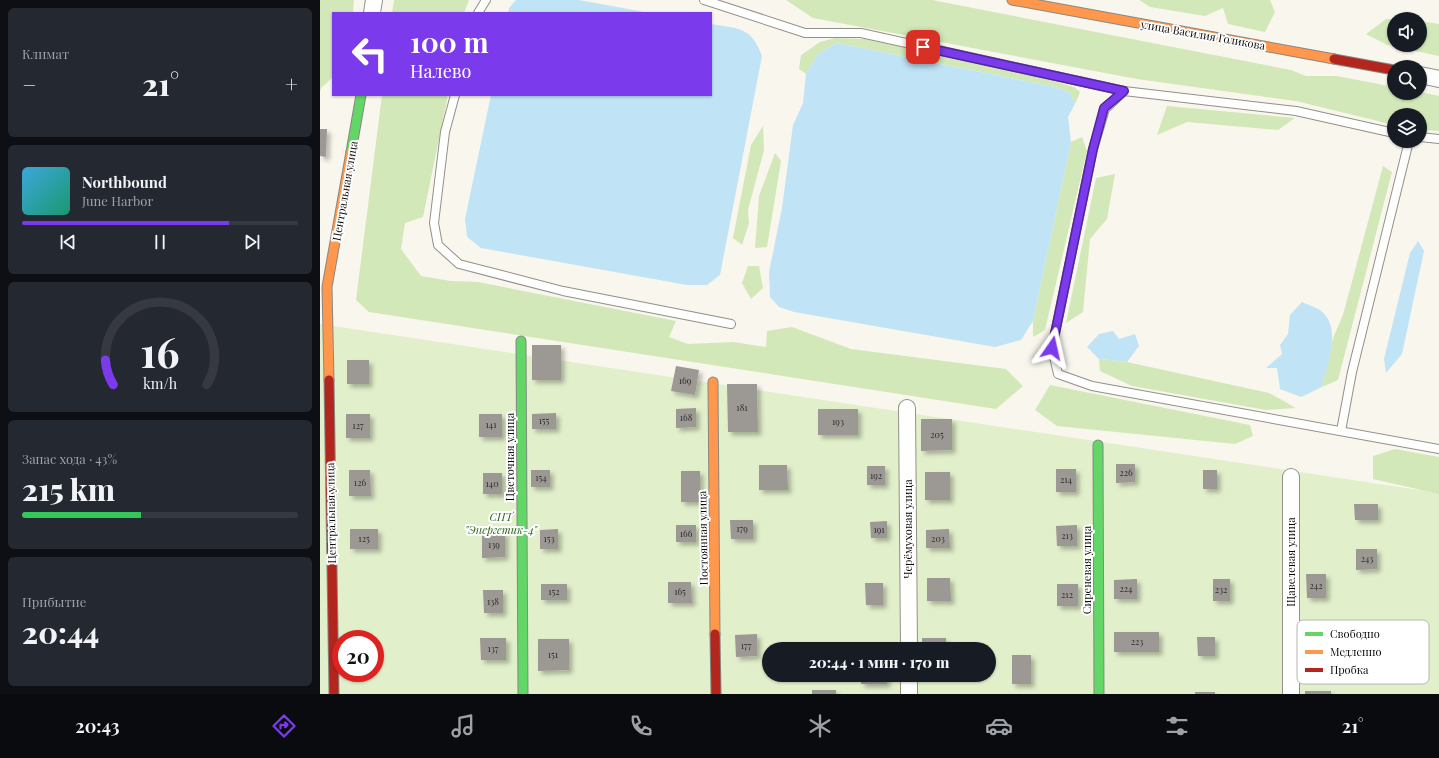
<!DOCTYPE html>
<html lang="ru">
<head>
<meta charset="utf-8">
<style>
  :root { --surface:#171b24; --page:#242831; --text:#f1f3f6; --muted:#9ea1a6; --line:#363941; --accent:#7c3aed }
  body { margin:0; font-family:"Playfair Display",serif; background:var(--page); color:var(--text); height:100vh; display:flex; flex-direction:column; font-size:15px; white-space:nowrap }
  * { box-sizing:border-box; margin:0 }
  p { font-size:13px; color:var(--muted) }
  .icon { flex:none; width:22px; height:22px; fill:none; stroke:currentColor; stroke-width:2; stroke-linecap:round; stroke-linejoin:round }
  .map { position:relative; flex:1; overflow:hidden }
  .sheet { display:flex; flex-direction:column; gap:8px; padding:8px; background:#0d0f14; width:320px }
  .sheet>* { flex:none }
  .hud { position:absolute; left:12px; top:12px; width:380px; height:84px; border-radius:0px; box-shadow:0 1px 3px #0004; background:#7c3aed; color:#fff; overflow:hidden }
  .fabs { position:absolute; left:1067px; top:12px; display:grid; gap:8px }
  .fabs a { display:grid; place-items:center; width:40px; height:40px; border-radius:50%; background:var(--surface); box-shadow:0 1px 3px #0004; font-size:20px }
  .speed { position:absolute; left:12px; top:630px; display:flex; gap:8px; font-size:20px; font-weight:700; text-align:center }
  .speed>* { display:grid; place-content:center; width:52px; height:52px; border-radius:50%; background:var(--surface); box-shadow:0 1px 3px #0004; line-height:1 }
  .speed .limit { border:6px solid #d22; background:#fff; color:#111 }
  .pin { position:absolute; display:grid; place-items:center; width:34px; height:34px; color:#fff; margin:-17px; border-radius:8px; box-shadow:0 2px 6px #0006 }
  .me { position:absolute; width:44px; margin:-22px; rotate:11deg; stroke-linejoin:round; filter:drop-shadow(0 0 3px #0008) }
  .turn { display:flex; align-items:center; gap:14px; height:84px; padding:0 12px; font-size:18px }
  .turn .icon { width:52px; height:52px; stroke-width:2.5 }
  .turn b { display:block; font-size:28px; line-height:34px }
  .big { font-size:30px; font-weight:800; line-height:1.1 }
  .sheet .tile { flex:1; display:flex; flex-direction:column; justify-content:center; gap:6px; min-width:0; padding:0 14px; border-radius:6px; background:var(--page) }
  .sheet .dial { align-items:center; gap:0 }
  .dial svg { height:104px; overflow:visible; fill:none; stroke:var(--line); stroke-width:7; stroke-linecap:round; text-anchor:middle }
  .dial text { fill:var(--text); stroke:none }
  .song { display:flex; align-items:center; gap:12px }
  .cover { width:48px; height:48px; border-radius:6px; background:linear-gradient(135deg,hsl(200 70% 55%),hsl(160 70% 35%)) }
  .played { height:4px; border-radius:2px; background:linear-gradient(90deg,var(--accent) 75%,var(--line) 75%) }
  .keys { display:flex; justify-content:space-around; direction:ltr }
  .heat { display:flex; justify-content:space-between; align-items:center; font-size:22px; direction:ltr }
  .charge { height:6px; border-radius:3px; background:linear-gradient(90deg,#34c759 43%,var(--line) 0) }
  .trip { position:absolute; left:442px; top:642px; width:234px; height:40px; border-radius:20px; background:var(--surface); box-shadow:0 1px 3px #0004; font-weight:800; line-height:40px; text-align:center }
  .tab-bar { display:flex; height:64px; justify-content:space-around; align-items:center; background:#090b0e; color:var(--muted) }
  .tab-bar .icon { width:28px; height:28px }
  .tab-bar .active { color:var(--accent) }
  .tab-bar b { font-size:18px; color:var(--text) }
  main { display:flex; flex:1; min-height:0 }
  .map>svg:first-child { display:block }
</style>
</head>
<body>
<main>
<section class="sheet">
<div class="tile"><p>Климат</p>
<div class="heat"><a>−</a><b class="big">21°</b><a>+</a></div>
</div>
<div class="tile">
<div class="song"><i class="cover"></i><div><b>Northbound</b><p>June Harbor</p></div></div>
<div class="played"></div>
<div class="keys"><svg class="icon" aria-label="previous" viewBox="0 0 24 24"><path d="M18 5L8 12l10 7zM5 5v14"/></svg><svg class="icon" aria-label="pause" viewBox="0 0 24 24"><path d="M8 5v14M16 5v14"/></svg><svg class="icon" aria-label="next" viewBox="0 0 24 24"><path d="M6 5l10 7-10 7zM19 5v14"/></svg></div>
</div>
<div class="tile dial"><svg viewBox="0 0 100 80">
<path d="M14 69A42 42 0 1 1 86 69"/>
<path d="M14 69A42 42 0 0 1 8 50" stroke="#7c3aed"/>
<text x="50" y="56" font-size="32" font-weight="700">16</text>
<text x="50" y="72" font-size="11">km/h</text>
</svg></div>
<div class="tile"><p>Запас хода · 43%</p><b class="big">215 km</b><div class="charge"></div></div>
<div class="tile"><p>Прибытие</p><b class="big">20:44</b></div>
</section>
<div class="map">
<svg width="1119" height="694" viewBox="0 0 1119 694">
  <defs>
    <filter id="shadow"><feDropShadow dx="3.5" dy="3.5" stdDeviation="2" flood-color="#0004"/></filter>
  </defs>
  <rect width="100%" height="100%" fill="#f9f6ed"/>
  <path fill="#e2efcb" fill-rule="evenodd" d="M0,324L1119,493V694H0ZM21,639H55V673H21ZM449,649H669V675H449Z"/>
  <path fill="#d2e8b9" d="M0,0H34L33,13H13V77L1,88L0,92Z
    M74,0H149L144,13H72Z
    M466,0H612L971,70L986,76H1017L1074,87V93L1100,92L1119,96V131L1100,130V115H1074V125L976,101L817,79L493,18Z
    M819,0H950L955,12L945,32L908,24L903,8L885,16L830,7Z
    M1066,19H1074V45H1100V21L1119,24V56L1067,45L1046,34Z
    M515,38L545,39L712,75L754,87L760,92L755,104L750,93L735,87L517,43L498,54L486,74L479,69L481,55L500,42Z
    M62,95H128L103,217L85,223L81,249L101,276L131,281L158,282L356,321L349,337L368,344L413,342L446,347L447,331L472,327L531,349L686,369L703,386L676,409L49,312L36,300Z
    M847,106L975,118L958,130L867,122L837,135Z
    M443,126L444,150L428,210L429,223L422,245L413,238L431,145Z
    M762,137L767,151L725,330L713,337V321L751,142Z
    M455,153L461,161L447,247L435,248L439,196Z
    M1063,166L1072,172L1018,380L1002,387L1013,338L1023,315Z
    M795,174L787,219L770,239L763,312L746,323L776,178Z
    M428,266H439L443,288L431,299L422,283Z
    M779,359L807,362L949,393L976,408L946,410L812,386L780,371Z
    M730,385L930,425L933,436L915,444L737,426L715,410Z
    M1075,449L1119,457V494L1053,479V456Z"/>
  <path fill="#c0e4f5" d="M196,0H259L330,13H188L189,8Z
    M391,24C419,29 431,26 442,56L400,275L387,285H367L161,248L147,237L145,219L171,95H391Z
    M517,43L735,87L750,93L755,104L748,117L751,142L713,321L701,340L675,347L474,312L459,307L450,297L449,272L462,208L473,125L483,103L486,74L498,54Z
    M1098,241L1104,251L1082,354L1066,373L1064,359L1090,253Z
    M982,302C988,305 995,307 1000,310C1023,327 1007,364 1002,387L981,397L960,389L957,368H946L962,354L960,345L968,334L970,315Z
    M793,331L799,339L815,334L819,346L807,362L779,359L767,347L779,334Z"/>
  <path fill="#9c9893" filter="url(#shadow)" d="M0,129H7L6,157L0,156Z
    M212,345H241V380H212Z
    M27,360H49V384H27Z
    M356,366L379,370L375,395L351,391Z
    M407,384H437L438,432H408Z
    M376,408V427L356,428V409Z
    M498,409H538V435H498Z
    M236,413V429H212V414Z
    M26,414H50V438H26Z
    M159,414H182V437H159Z
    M601,419H632V450L601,451Z
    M796,464H815V482L796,483Z
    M439,465H467L468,490H439Z
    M547,466H565V485H547Z
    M736,469H756V492H736Z
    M29,470H50L51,496H29Z
    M211,470H230V487H211Z
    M883,470H897V489H883Z
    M361,471H380V502H361Z
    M605,472H630V500H605Z
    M163,473H182V494H163Z
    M1034,504H1058V520H1035Z
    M410,520H433V539H411Z
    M567,521V538H551L550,522Z
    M356,525H376V542H356Z
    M757,525V546H737L736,526Z
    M30,529H58V549H30Z
    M238,529V549H220V530Z
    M629,529L630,548H606V530Z
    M162,532H185V557L162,558Z
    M1036,549H1057V569L1036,570Z
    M986,574H1006V598H987Z
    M607,578H630L631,601H607Z
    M817,579V599H794V580Z
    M893,579H910V601H893Z
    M348,582H371L372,603H348Z
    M545,583H563V605H546Z
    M221,584H247V600H221Z
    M737,584H758V606H737Z
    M163,590H183V613H164Z
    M794,632H839V652H794Z
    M437,634V656L416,657L415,635Z
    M877,637H895V656H878Z
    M160,638H186V660H161Z
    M602,638H626V649H602Z
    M218,639H249V670L218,671Z
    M692,655H711V684H692Z
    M541,675H567V684H541Z
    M492,690H516V694H492Z
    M985,691H1011V694H985Z
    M875,692H895V694H875Z"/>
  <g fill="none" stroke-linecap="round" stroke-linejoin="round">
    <g stroke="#92908c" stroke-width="10">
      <path id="lane" d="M384,0L485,33H541L804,91L976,111L1074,133
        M158,13L166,0
        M804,91L785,109L773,149L732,348L738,374L772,386L1119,449
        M135,95L125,132L114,223L118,245L139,264L243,291L411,324
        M1100,137L1119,139
        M1021,431L1032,372L1089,141"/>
    </g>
    <g stroke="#92908c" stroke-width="18">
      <path id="street" d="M52,13L54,0
        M1100,75L1119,79
        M587,408L589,649
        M971,477V694
        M589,675V694"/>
    </g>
    <g stroke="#888783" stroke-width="11">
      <path id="fast" d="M31,152L41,95
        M201,341L203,694
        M778,445L779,694"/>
    </g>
    <g stroke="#888783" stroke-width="11">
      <path id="slow" d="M692,0L1014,59
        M9,380L7,287L31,152
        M393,382L395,634"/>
    </g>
    <g stroke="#888783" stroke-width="11">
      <path id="jam" d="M1014,59L1074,70
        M9,380L14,694
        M395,634L396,694"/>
    </g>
    <use href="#lane" stroke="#fefefc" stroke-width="8"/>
    <use href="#street" stroke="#fefefc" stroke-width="16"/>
    <use href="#fast" stroke="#63d668" stroke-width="9"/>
    <use href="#slow" stroke="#ff974d" stroke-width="9"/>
    <use href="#jam" stroke="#b3261e" stroke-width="9"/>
  </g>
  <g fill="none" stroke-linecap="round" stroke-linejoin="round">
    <g stroke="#51269a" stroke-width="10">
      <path id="route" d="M603,47L804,91L784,108L773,149L732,348"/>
    </g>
    <use href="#route" stroke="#7c3aed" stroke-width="7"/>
  </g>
  <g text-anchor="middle" stroke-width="4" stroke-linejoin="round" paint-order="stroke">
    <g font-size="9" fill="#2e2e2c">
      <text x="365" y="384">169</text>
      <text x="422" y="411">181</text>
      <text x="366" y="421">168</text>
      <text x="224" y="424">155</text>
      <text x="518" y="425">193</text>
      <text x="171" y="428">141</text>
      <text x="38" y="429">127</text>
      <text x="617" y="438">205</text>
      <text x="806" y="476">226</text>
      <text x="556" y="479">192</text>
      <text x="221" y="481">154</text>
      <text x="746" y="483">214</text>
      <text x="40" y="486">126</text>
      <text x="172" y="487">140</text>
      <text x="422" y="532">179</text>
      <text x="559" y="533">191</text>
      <text x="366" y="537">166</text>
      <text x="747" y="539">213</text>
      <text x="44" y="542">125</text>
      <text x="229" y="542">153</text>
      <text x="618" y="542">203</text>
      <text x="174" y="548">139</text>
      <text x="1047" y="562">243</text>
      <text x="996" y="589">242</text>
      <text x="806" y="592">224</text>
      <text x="901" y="593">232</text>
      <text x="234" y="595">152</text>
      <text x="360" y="595">165</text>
      <text x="747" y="598">212</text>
      <text x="173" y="605">138</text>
      <text x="817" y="645">223</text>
      <text x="426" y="649">177</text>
      <text x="173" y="652">137</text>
      <text x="233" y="658">151</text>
    </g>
    <g font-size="11" fill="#0a0a0a" stroke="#fff">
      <text transform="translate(883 35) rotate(10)" y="4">улица Василия Голикова</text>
      <text transform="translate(25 191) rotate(-80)" y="4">Центральная улица</text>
      <text transform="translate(190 457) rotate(-90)" y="4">Цветочная улица</text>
      <text transform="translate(11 513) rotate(-91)" y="4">Центральная улица</text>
      <text transform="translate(588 529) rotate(-90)" y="4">Черёмуховая улица</text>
      <text transform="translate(383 538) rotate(-91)" y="4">Постоянная улица</text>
      <text transform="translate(971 562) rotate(-90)" y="4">Щавелевая улица</text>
      <text transform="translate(767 570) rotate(-90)" y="4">Сиреневая улица</text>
    </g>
    <g font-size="11" font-style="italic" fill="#2a6318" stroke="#fff">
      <text x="181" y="521">СНТ<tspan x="181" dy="13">"Энергетик-4"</tspan></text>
    </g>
  </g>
  <rect x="977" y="620" width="132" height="64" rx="6" fill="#fff" stroke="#b6b6b6" stroke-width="1"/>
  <rect x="985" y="632" width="18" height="4" fill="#63d668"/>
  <rect x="985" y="650" width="18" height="4" fill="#ff974d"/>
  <rect x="985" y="668" width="18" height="4" fill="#b3261e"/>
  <g font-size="11" fill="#0a0a0a">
    <text x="1010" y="638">Свободно</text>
    <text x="1010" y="656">Медленно</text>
    <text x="1010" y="674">Пробка</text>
  </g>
</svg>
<div class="fabs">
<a><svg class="icon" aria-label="sound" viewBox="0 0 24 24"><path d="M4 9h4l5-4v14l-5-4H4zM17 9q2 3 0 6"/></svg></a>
<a><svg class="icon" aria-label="search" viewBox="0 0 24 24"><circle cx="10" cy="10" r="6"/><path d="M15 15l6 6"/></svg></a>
<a><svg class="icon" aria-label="layers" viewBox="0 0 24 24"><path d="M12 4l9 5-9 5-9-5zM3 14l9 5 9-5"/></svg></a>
</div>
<div class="speed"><div class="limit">20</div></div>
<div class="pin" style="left:603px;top:47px;background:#d93025"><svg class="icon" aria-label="arrive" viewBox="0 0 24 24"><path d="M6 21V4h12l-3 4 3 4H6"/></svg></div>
<svg class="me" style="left:732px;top:348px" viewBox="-20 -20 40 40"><path d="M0-17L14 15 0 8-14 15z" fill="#7c3aed" stroke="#fff" stroke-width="4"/></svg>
<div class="trip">20:44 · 1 мин · 170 m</div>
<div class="hud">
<div class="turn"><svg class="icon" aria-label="left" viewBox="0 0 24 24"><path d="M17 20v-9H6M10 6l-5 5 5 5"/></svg><div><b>100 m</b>Налево</div></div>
</div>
</div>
</main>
<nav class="tab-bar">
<b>20:43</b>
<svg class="icon active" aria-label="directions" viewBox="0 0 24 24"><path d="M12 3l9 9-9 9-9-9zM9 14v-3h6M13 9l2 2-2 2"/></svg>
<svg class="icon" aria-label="music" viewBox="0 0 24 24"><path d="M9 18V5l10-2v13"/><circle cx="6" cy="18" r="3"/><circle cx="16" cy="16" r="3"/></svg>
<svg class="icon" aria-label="phone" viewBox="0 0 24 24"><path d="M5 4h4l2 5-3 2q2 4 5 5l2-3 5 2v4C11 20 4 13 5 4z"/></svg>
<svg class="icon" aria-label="climate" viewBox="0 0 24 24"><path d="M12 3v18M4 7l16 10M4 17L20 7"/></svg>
<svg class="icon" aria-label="car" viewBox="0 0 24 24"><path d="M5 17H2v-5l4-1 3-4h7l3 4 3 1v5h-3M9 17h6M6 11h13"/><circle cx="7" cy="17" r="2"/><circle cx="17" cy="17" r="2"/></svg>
<svg class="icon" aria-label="filters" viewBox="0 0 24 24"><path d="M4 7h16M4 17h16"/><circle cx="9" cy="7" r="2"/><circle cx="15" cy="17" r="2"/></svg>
<b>21°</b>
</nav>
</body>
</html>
